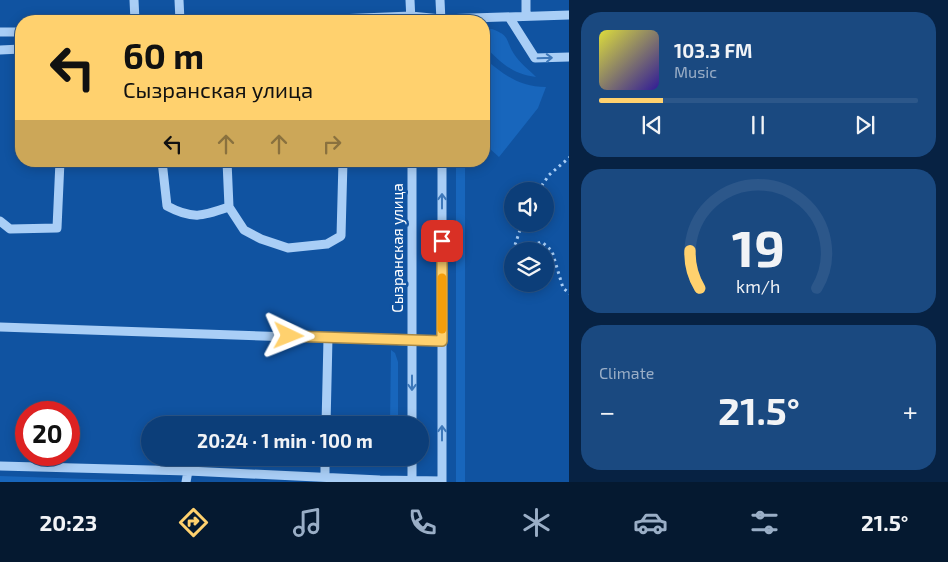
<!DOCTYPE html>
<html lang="en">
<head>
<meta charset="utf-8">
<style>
  :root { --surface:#0c3e79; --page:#1a4980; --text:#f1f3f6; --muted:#9aaec6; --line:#2c578a; --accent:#ffd16e }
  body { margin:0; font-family:"Exo 2",sans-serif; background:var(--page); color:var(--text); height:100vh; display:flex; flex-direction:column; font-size:19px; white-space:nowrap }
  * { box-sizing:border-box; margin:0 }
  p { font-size:16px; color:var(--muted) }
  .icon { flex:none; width:28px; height:28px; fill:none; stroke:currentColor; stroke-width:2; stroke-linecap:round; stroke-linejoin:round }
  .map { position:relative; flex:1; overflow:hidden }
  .drawer { display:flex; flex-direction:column; gap:12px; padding:12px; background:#072243; width:379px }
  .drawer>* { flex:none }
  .top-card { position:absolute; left:15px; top:15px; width:475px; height:152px; border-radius:20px; box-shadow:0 2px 12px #0003,0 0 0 1px var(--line); background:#ffd16e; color:#111; overflow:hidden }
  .fabs { position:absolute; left:504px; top:182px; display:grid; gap:10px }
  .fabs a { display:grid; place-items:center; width:50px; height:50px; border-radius:50%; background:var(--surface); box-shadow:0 2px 12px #0003,0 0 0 1px var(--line); font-size:25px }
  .speed { position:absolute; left:15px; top:401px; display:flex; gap:10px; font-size:25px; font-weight:700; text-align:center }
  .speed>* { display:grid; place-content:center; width:65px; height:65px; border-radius:50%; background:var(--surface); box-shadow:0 2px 12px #0003,0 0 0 1px var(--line); line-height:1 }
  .speed .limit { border:8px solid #d22; background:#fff; color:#111 }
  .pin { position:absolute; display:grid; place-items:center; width:42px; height:42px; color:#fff; margin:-21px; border-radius:10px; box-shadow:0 2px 8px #0006 }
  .me { position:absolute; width:55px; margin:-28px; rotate:92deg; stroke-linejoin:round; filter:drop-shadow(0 0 4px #0008) }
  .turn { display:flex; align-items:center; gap:18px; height:105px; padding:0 25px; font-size:22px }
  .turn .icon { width:65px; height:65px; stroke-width:2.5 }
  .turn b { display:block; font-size:35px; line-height:42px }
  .lanes { display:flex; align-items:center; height:48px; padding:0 25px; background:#0003; justify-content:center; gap:25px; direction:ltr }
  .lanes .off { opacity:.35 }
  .big { font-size:38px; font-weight:700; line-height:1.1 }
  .drawer .tile { flex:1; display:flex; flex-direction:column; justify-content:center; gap:8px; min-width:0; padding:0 18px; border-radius:20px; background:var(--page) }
  .drawer .dial { align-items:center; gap:0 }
  .dial svg { height:130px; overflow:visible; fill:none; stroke:var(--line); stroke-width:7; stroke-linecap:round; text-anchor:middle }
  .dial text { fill:var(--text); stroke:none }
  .song { display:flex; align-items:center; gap:15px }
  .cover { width:60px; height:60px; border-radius:8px; background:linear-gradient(135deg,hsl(60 70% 55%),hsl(250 70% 35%)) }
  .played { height:5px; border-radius:2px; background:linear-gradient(90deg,var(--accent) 20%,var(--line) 20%) }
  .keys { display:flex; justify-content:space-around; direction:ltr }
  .heat { display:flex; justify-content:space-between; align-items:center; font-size:28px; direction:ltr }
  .trip { position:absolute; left:141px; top:416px; width:288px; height:50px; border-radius:25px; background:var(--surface); box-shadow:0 2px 12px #0003,0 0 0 1px var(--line); font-weight:700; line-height:50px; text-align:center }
  .tabs { display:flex; height:80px; justify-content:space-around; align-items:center; background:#051930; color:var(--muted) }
  .tabs .icon { width:35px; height:35px }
  .tabs .active { color:var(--accent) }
  .tabs b { font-size:22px; color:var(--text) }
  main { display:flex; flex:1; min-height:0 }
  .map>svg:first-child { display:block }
</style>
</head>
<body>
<main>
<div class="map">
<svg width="570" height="482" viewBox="0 0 570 482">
  <rect width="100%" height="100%" fill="#1053a1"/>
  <path fill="#1866bc" d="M492,29C511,36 505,40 514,54C519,62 529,70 536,77C511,74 501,62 484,46V30Z
    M484,58C504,75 519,87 546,87L538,108L499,157L489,148L484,140Z
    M456,161H465V482H456Z
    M391,350L395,353L398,362V425H390Z
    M0,476L173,482H0Z"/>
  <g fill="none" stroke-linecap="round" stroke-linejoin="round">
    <path stroke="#a9cef6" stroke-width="3" stroke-dasharray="2.5 4" stroke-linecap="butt" d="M538,191L549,175L570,157
      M513,251L542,242L552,251L563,288L570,294
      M513,251L522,224"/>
    <path stroke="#a9cef6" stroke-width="9" d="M134,0L135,21
      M179,0L180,21
      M410,0L411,21
      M440,0L441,21
      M526,0V16
      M509,17L535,58L570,57
      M288,21L411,16L441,19L570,15
      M0,32H21
      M0,50L21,49
      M162,161L167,206C193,220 203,216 229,207
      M227,161L229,207L244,230L261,239L288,248L327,244L341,236L343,161
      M412,161V425
      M0,221L10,229L57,228L60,161
      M0,327L412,341H442
      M326,425L328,338
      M412,458V482
      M0,466L188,471
      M325,478V458
      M186,482L188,471L380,480L442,481
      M442,482V161"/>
  </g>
  <defs><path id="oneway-shaft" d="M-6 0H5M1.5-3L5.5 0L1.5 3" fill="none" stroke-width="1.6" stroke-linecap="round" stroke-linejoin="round" transform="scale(1.25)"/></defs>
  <g stroke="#3e78ba">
    <use href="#oneway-shaft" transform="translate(545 58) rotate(-2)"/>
    <use href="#oneway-shaft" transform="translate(442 201) rotate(-90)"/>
    <use href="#oneway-shaft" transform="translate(412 383) rotate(90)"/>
    <use href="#oneway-shaft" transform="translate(442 433) rotate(-90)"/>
  </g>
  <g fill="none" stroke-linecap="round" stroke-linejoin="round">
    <g stroke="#a68848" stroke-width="12">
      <path id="route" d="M289,336L442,341V241"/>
    </g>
    <use href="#route" stroke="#ffd16e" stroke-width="9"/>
    <path stroke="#f59e0b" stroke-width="9" d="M442,278V329"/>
  </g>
  <g text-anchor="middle" stroke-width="5" stroke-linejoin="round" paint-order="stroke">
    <g font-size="15" fill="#fff" stroke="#1053a1">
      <text transform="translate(398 248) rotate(-90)" y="5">Сызранская улица</text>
    </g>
  </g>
</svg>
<div class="fabs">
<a><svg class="icon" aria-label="sound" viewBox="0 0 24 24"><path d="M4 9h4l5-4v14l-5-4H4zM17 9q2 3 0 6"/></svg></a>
<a><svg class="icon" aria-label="layers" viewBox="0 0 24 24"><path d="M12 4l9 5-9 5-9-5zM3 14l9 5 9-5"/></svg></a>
</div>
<div class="speed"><div class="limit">20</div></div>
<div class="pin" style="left:442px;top:241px;background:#d93025"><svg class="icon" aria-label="arrive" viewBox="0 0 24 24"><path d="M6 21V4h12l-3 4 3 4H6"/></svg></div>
<svg class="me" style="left:289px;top:336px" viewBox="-20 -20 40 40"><path d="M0-17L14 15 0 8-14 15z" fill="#ffd16e" stroke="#fff" stroke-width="4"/></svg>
<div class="trip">20:24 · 1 min · 100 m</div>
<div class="top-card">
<div class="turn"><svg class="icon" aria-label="left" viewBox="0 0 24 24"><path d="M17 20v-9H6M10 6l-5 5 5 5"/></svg><div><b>60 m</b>Сызранская улица</div></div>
<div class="lanes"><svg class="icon" aria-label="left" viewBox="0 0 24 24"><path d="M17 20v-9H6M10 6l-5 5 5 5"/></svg><svg class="icon off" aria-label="ahead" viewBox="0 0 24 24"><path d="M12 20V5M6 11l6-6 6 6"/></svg><svg class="icon off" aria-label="ahead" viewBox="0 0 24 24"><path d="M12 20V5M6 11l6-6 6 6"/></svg><svg class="icon off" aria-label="right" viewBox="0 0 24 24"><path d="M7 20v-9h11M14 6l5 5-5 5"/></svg></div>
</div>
</div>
<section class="drawer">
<div class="tile">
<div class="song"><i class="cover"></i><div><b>103.3 FM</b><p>Music</p></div></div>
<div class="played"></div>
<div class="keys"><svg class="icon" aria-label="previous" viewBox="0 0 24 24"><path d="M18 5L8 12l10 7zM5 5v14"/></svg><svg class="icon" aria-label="pause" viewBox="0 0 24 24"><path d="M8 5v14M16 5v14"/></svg><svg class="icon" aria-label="next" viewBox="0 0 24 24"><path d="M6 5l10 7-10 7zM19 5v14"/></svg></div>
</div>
<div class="tile dial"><svg viewBox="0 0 100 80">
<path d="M14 69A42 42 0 1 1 86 69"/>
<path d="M14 69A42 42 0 0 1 8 46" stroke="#ffd16e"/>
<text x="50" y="56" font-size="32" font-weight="700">19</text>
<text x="50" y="72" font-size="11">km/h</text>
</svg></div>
<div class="tile"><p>Climate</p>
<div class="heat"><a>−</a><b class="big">21.5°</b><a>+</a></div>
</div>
</section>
</main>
<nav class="tabs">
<b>20:23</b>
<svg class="icon active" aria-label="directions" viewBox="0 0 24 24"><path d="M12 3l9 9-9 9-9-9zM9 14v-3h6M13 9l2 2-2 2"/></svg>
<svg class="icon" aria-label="music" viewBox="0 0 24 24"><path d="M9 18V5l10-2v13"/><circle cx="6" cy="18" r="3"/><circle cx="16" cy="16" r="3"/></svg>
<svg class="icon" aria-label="phone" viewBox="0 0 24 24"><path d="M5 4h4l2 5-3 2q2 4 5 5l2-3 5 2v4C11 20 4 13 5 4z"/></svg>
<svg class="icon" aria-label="climate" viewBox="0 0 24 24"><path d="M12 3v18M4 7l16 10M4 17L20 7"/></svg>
<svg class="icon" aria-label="car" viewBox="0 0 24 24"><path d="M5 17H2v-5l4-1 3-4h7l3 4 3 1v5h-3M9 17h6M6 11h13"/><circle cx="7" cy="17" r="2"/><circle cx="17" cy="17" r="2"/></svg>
<svg class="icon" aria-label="filters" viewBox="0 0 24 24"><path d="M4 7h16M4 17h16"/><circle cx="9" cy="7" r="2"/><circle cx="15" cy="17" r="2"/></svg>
<b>21.5°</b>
</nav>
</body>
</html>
